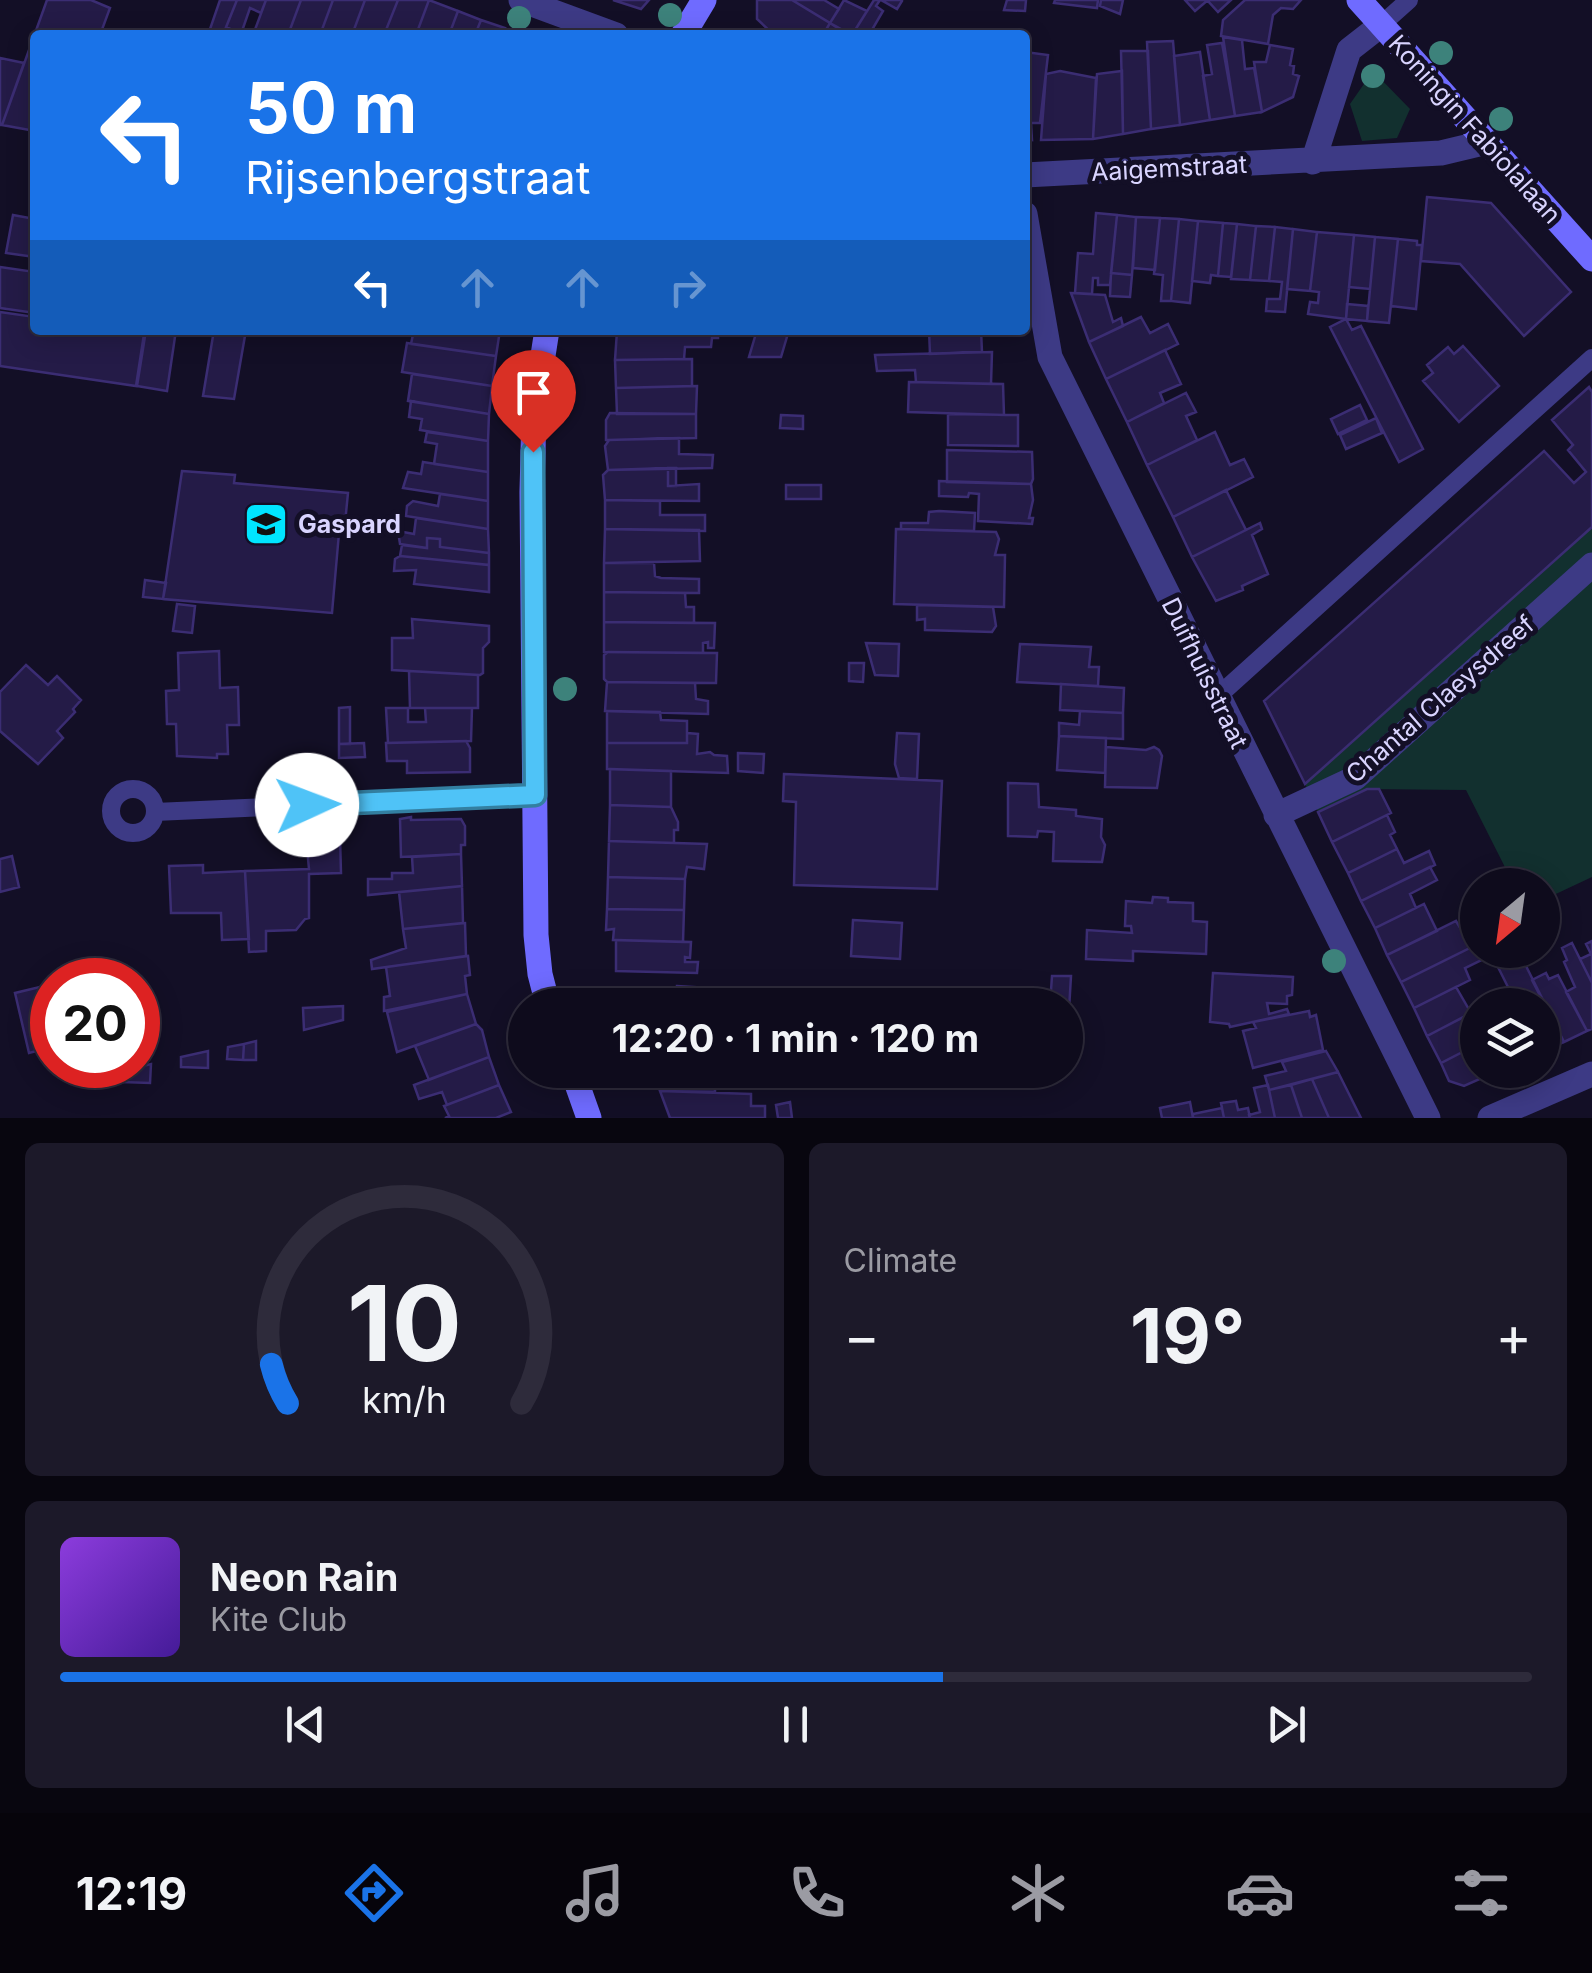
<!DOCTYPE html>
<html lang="en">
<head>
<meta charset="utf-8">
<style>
  :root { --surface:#0e0b1c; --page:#1c1929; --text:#f1f3f6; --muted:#9b9ba3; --line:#2e2b3b; --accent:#1a73e8 }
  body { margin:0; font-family:Inter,sans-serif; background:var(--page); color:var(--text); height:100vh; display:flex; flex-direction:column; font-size:38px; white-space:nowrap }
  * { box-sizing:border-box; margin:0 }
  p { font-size:32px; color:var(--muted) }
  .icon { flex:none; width:55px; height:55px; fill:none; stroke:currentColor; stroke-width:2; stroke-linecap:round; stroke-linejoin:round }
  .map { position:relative; height:1118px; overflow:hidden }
  .sheet { display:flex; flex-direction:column; gap:25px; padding:25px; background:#08060f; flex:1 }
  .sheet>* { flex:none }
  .hud { position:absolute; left:30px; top:30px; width:1000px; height:305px; border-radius:10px; box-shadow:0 5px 25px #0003,0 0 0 2px var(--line); background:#1a73e8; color:#fff; overflow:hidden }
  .needle { width:65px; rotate:209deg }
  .fabs { position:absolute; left:1460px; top:868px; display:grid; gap:20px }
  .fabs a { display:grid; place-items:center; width:100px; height:100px; border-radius:50%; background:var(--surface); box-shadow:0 5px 25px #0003,0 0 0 2px var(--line); font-size:50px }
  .speed { position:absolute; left:30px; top:958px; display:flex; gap:20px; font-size:50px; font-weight:700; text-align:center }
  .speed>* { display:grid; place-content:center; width:130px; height:130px; border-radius:50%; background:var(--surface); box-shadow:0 5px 25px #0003,0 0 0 2px var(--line); line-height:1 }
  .speed .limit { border:15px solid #d22; background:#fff; color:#111 }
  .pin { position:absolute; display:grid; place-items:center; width:85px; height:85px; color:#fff; margin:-102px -42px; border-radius:50% 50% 50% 0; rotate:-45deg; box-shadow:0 0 10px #0007 }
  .pin .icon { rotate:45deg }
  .me { position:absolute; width:110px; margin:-55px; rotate:88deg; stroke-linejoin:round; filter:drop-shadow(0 0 8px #0008) }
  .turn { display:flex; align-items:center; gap:35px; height:210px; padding:0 50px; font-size:45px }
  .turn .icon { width:130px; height:130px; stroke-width:2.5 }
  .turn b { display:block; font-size:70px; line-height:85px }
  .lanes { display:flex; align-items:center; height:95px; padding:0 50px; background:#0003; justify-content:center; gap:50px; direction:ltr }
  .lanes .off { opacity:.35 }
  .big { font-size:75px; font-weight:700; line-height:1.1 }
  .sheet .tile { flex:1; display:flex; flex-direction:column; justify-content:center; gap:15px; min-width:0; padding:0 35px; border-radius:15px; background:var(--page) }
  .sheet .dial { align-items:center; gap:0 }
  .dial svg { height:260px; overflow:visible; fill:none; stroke:var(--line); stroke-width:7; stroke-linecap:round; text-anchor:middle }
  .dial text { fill:var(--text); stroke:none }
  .song { display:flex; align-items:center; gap:30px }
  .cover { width:120px; height:120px; border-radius:15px; background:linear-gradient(135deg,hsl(270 70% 55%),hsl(260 70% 35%)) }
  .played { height:10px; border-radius:5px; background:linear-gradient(90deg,var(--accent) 60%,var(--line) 60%) }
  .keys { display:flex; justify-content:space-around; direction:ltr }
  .heat { display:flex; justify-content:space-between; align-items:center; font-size:55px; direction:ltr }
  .sheet .tiles { flex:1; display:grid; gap:25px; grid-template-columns:1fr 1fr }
  .tile:last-child { grid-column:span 2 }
  .trip { position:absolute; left:508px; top:988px; width:575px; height:100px; border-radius:50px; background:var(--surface); box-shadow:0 5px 25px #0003,0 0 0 2px var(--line); font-weight:700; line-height:100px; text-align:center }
  .tabs { display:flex; height:160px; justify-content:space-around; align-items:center; background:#06040b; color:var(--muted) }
  .tabs .icon { width:70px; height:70px }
  .tabs .selected { color:var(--accent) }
  .tabs b { font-size:45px; color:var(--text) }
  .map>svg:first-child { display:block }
</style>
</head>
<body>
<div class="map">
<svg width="1592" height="1118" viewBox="0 0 1592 1118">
  <rect width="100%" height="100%" fill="#130f26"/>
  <path fill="#12302f" d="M1373,71L1410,109L1397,138L1362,141L1350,104Z
    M1592,527V877L1543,900L1542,885H1514L1466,790L1367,789L1318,812L1305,784Z"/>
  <path fill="#241b47" stroke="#3b2d73" stroke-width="2.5" d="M47,0H91L110,8L100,35H35V131L2,125Z
    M220,0H237L223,35H216L209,32Z
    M237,0H266L261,13L250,8L241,34L226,27Z
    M266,0H301L288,35H253Z
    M301,0H333L320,35H288Z
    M333,0H365L352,35H320Z
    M365,0H398L384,35H352Z
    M398,0H429L416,35H384Z
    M429,0L458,11L449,35H416Z
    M613,0H649L641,9Z
    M757,0H792L830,23L823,35H774L757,19Z
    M792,0H824L839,9L830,23Z
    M844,0L867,11L852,35L830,23Z
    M874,0H880L876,6L883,11L869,35H852Z
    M881,0H901L902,1L897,9Z
    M1007,0H1026L1025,11L1004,10Z
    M1055,0H1098L1097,8L1054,3Z
    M1101,0H1123L1120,14L1100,6Z
    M1185,0H1208L1195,11Z
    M1207,0H1231L1218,12Z
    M1245,0H1301L1293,9L1281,8L1273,15L1268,44L1221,36L1223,20Z
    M458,11L481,20L475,35H449Z
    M481,20L505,28L502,35H475Z
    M830,23L848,35H823Z
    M1223,37L1242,40L1245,69L1254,68L1262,112L1235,116Z
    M1173,41L1180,125L1151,129L1147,42Z
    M1222,43L1235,116L1210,120L1203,76L1212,74L1207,45Z
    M1270,45L1293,49L1290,65L1294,66L1293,74L1299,76L1293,97L1262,112L1254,62H1266Z
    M1121,51H1148L1151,129L1123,134Z
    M1025,52L1048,55L1040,123H1031L1032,140L1025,139Z
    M1200,52L1210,120L1180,125L1174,56Z
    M0,58L24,63L2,125H0Z
    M1060,71L1096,78L1093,139L1041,140L1046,74Z
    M1122,71L1123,134L1093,139L1097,74Z
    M1427,197L1491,203L1571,292L1524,336L1460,264L1421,261Z
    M1096,213L1117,215L1110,285H1098V278H1093L1092,294L1075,293L1078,253L1093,254Z
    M13,215L35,219V257L6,253Z
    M1117,215L1136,217L1132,275L1111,273Z
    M1136,217L1160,218L1155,270L1133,268Z
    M1160,218L1179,219L1171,301H1161L1163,275L1154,274Z
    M1179,219L1198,221L1190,303L1171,301Z
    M1198,221L1223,223L1218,276L1211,275L1210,283L1192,281Z
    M1223,223L1237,224L1231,277L1218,276Z
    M1237,224L1256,226L1250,280L1231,279Z
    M1256,226L1275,227L1269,281L1250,280Z
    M1275,227L1293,229L1285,312L1266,311L1267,299H1280L1282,282L1269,281Z
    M1293,229L1317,232L1310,291L1287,289Z
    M1317,232L1354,235L1346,319L1308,314L1310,302L1318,303L1319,292L1310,291Z
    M1354,235L1375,237L1370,289L1349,287Z
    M1375,237L1398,239L1389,323L1367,321Z
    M1398,239L1417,241V245H1422L1416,309L1391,306Z
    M0,267L35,272V313L0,308Z
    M1111,273L1132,275L1130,297L1110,296Z
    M1071,293L1105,295L1113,322L1121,318L1123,326L1089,342Z
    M1347,304L1368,306L1367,321L1346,319Z
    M0,312L35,317V330H119L144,334L136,386L0,366Z
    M1141,317L1150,333L1168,324L1178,344L1106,379L1089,342Z
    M1346,319L1352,330L1361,326L1423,449L1399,462L1330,327Z
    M146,330H176L167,391L137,386Z
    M214,330H246L234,399L203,396Z
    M414,330L451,332L500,330L496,356L411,344Z
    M757,330H789L781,357H749Z
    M929,330H981L982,352L930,354Z
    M617,331H718V338H712L711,347H685L684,359L615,360Z
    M407,343L496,356L492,386L402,372Z
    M1463,346L1499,386L1459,422L1423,381L1433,373L1427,365L1448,347L1454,354Z
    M1165,350L1181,384L1160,393L1164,403L1127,422L1106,379Z
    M992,352L991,384L916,382L915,370L877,371L875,355Z
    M692,359V386L616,388L615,360Z
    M412,374L492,386L489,414L408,401Z
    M909,382L1003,384L1004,415L908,412Z
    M697,386L696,414H617L616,388Z
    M1589,387L1592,392V527L1305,784L1264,701L1544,451L1574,483L1586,472L1568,450L1573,445L1552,420Z
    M1186,393L1196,412L1186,416L1197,440L1147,465L1127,422Z
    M411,401L489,414L488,441L420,430L422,419L409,417Z
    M1360,405L1367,420L1338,434L1331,419Z
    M610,413L696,414V438L606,440V420Z
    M948,414L1018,415V446L948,445Z
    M781,415L803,416V429L780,428Z
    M1376,418L1382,433L1346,449L1340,435Z
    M427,432L488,441V472L434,464L437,444L425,442Z
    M1215,432L1230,465L1244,459L1253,477L1173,517L1147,465Z
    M679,438V454L713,455L712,468L608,470L605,446L609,440Z
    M947,450L1032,452L1033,479L1031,484L947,482Z
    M423,462L488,472V501L403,488L408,472L421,474Z
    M668,468V486L699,484V501L605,500L603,475L608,470Z
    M668,468H676V486H668Z
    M182,471L235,475L234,483L348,493L344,533H339L332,613L163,599Z
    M939,481L1031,484L1033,500L1029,518H1033L1032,524L978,521L979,494L969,493L968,497L939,496Z
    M786,485H821V499H786Z
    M1226,490L1246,530L1192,557L1173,517Z
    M440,494L488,501V529L406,516L407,506L413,501L438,506Z
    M605,500L660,501V515H705V531L605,529Z
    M939,511L975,513L974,531L901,529V523H928L929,512Z
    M416,518L488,529L489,553L440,547V539L427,538V548L400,544L398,531L414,534Z
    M1260,523L1262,529L1252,535L1268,574L1242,586L1243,590L1216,601L1192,557Z
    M605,529L699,530L700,561L604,563Z
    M896,529L996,532L999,539L995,555H1005L1004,607L894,604Z
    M427,538L440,539V547L489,553V565L400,556L402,545L427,548Z
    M400,556L489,565V592L414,584L416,570L394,571L395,559Z
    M604,563H654L655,576L661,578L699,579V593L604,592Z
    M145,580L166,583L163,599L143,597Z
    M604,592L685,593L686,607H694V623L604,622Z
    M177,604L195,606L192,633L173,631Z
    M917,605L993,607L996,626L992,632L925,630V619L917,620Z
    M412,619L489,626V642L483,648V673L480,675L392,670V638H413Z
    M604,622L715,623L714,648H708V642L703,643V653L604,652Z
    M866,643L899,644L898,676L875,675Z
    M1020,644L1091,647L1089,667H1099L1098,686L1017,682Z
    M219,651L220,688L238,687L239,725H227L228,754H217V758L177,756L176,724H167L166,691L179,690L178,653Z
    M608,652L717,653L716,683L607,682L604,679V655Z
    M849,663H864L863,682L849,681Z
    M26,665L48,685L57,676L81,700L73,709L75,712L57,731L63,738L38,764L0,731V692Z
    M409,671L478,675V708H410Z
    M607,682L695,683L696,699L708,701V714L605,711Z
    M1061,684L1124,688L1123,713L1060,710Z
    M350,707V744H339V708Z
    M386,708H408V722H426L425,708H472L471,741L388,743Z
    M607,711L660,712L661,720L687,721V743H607Z
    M1080,711L1123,713V739L1059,736V723L1079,725Z
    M687,733L698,734L697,754L710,752L714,755L727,756L728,773L607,769V743H687Z
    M897,733L919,734L917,779L899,778L895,764Z
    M1059,736L1106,738L1105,773L1057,770Z
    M466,741L470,748V772L407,773V761H387L386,743Z
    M364,743L365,757L339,758V744Z
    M1106,747L1146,750L1154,747L1159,750L1162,756L1157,788L1105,787Z
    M738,753L764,754L763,773L738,771Z
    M610,769L671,771V807L610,805Z
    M784,774L942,781L937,889L794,885L796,802L783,801Z
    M1008,783L1038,784L1039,807L1076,810V816L1102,819L1101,837L1105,845L1102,862L1053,861L1054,832L1038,831L1037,837L1008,836Z
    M1367,789H1379L1391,813L1332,842L1318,812Z
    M610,805L671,807L678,822V830H674V843L609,841Z
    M1387,815L1395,832L1390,835L1397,849L1348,873L1332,842Z
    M411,817V820L461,819L465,826V845H461V854L401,857L400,819Z
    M340,837L341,873L309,874V918L305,919L296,930L266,931V951L249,952L245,871L309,869L306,838Z
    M609,841L707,844L704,869L687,867L685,879L608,877Z
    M1397,849L1404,863L1429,851L1435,865L1361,901L1348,873Z
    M461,854L462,886L368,895V879H392V873H413L412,857Z
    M12,856L19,887L0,892V859Z
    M203,865V873L245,871L249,939L222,940L221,913H171L169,866Z
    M1430,867L1437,880L1410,894L1416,908L1375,928L1361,901Z
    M608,877L685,879L684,910L607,909Z
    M462,886L463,923L403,929L399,892Z
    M1153,897L1168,898V902L1193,903V921L1207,922L1206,954L1133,951V961L1086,959L1087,930L1132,933L1131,926H1125L1126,901L1152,903Z
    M1424,904L1437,931L1387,955L1375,928Z
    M607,909L684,910L683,942L613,940L614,929L606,930Z
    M853,920L902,923L900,959L851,956Z
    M1456,921L1462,931L1470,928L1478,944L1401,982L1387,955Z
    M465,923L466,956L372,969L371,960L406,948L403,929Z
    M616,940L691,942L690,958L685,957V962H698L697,973L616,971Z
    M1592,941V983L1580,959L1591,954L1586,944Z
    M1572,943L1592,983V1029L1587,1031L1566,992L1575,987L1564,962L1567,960L1562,948Z
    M1478,944V950H1487L1490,956L1465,968L1470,980L1414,1008L1401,982Z
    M468,956L470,975L465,976L467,994L384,1011V997L390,996L386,967Z
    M1521,956L1564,1042L1542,1052V1005H1517L1498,967Z
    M1213,973L1293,977L1292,995L1287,996V1004L1267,1003L1269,1014L1287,1009L1289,1014L1230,1027L1229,1024L1210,1022Z
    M1546,973L1549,979L1558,975L1587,1031L1564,1042L1532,980Z
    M1052,976H1071L1068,1027H1065V1005H1050Z
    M44,986L45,991L52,989V1047L29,1053L15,993Z
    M677,986L708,988V1005H641L642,1001L647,1002V996H677Z
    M1456,987L1471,1013L1427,1036L1414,1008Z
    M907,988L931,989L930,1005H907Z
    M467,994L476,1024L397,1052L387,1012Z
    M343,1006V1020L304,1030L303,1008Z
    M1309,1011L1310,1017L1316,1015L1323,1050L1253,1068L1243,1031L1256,1028L1253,1022Z
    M1466,1016L1476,1034L1478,1032V1044L1441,1063L1427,1036Z
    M476,1024L482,1030L489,1057L429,1080L415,1046Z
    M256,1041V1060H243L244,1044Z
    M244,1044L243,1060L227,1059L228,1047Z
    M1478,1044V1070H1500L1464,1086L1449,1081L1441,1063Z
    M208,1051V1068L181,1067V1057Z
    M1326,1051L1338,1072L1269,1090L1265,1076L1286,1071L1282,1062Z
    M489,1057L499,1085L447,1105L442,1092L419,1099L414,1085Z
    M151,1064L150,1083L122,1082L121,1071Z
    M62,1065H110L111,1069L66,1080Z
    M652,1070H715V1092L660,1091Z
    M1338,1072L1361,1118H1329L1312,1079Z
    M1312,1079L1329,1118H1302L1291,1085Z
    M499,1085L511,1112L496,1118H445L449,1116L444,1106Z
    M1268,1085L1275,1118H1250L1249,1115L1260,1112L1254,1088Z
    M1291,1085L1302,1118H1275L1269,1090Z
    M660,1091L751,1094V1106H765V1118H670Z
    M1236,1101L1238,1110L1248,1108L1250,1118H1224L1221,1103Z
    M790,1102L792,1118H778L776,1105Z
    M1190,1102L1193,1118H1162L1160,1108Z
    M1222,1108L1224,1118H1193V1114Z"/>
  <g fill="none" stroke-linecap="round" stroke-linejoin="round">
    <path stroke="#3d3a85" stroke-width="18" d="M1381,25L1409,0
      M1217,697L1592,358
      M111 811a22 22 0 1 1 44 0a22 22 0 1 1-44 0Z
      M155,812L535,795"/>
    <path stroke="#3d3a85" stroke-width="25" d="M521,0L616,35
      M1313,162L1349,50L1381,25
      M1025,175L1441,153L1487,142
      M1025,214L1050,357L1428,1118
      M1276,815L1355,778L1592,565
      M1490,1118L1592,1074"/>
    <path stroke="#6f6bff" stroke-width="25" d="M1359,0L1592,259
      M683,35L704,0
      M547,330L534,413L532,492L536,935L540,974L548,1005
      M572,1070L589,1118"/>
  </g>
  <g fill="#3d827b">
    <circle cx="670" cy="15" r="12"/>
    <circle cx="519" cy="18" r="12"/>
    <circle cx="1441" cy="53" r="12"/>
    <circle cx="1373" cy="76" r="12"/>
    <circle cx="1501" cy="119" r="12"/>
    <circle cx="565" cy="689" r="12"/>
    <circle cx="1334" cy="961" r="12"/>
  </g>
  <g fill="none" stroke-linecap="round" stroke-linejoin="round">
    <g stroke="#337fa1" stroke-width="25">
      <path id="route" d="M307,805L535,795L533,452"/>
    </g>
    <use href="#route" stroke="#4fc3f7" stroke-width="18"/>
  </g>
  <defs>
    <g id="school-square" transform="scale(2.25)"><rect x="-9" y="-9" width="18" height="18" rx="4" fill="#00e5ff" stroke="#130f26"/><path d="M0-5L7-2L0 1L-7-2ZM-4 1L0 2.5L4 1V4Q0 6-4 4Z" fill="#111"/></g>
  </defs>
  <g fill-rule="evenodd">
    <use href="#school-square" x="266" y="524"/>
  </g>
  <g text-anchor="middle" stroke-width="10" stroke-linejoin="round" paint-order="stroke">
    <g font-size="25" fill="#d9d4ff" stroke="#130f26">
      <text transform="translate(1475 129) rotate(48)" y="9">Koningin Fabiolalaan</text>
      <text transform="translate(1169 168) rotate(-3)" y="9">Aaigemstraat</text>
      <text transform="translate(1205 673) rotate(64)" y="9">Duifhuisstraat</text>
      <text transform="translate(1440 699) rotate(-41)" y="9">Chantal Claeysdreef</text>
    </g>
    <g font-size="25" font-weight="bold" fill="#d9d4ff" stroke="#130f26" text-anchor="start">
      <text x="298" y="533">Gaspard</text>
    </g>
  </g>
</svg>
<div class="fabs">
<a><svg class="needle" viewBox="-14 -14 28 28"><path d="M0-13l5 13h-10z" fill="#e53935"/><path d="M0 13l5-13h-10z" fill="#9b9ba3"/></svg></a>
<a><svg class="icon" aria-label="layers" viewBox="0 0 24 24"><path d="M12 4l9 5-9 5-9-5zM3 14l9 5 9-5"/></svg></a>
</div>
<div class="speed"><div class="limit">20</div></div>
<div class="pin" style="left:533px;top:452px;background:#d93025"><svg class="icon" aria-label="arrive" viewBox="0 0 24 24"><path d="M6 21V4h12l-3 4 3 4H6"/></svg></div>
<svg class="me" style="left:307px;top:805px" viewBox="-20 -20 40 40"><circle r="19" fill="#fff"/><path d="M0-13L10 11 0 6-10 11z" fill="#4fc3f7"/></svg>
<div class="trip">12:20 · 1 min · 120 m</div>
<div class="hud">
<div class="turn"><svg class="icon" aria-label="left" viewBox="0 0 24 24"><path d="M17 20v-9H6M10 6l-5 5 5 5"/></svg><div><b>50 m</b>Rijsenbergstraat</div></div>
<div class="lanes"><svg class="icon" aria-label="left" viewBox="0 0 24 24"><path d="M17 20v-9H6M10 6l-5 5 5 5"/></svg><svg class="icon off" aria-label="ahead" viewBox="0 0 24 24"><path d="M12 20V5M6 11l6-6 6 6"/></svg><svg class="icon off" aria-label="ahead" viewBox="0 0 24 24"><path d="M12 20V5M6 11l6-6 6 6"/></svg><svg class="icon off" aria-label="right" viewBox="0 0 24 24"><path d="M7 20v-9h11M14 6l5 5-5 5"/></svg></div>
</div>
</div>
<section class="sheet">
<div class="tiles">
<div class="tile dial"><svg viewBox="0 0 100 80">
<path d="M14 69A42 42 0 1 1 86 69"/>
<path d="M14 69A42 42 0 0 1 9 57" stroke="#1a73e8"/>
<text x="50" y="56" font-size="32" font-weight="700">10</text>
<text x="50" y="72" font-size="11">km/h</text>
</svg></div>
<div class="tile"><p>Climate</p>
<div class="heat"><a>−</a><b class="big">19°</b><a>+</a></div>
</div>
<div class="tile">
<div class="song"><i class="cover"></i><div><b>Neon Rain</b><p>Kite Club</p></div></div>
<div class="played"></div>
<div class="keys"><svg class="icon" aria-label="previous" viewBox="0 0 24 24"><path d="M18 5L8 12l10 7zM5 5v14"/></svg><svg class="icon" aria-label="pause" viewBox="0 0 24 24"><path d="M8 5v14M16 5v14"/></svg><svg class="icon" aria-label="next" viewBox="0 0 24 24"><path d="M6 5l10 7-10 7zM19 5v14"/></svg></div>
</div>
</div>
</section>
<nav class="tabs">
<b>12:19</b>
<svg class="icon selected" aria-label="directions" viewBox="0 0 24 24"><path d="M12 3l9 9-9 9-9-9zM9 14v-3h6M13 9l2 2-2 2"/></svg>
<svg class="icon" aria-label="music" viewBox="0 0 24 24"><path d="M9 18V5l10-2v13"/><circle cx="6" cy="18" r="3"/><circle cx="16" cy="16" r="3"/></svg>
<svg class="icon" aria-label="phone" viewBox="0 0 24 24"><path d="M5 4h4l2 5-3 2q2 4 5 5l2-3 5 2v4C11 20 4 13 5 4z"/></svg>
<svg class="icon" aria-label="climate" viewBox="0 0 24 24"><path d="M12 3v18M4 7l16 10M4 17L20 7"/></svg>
<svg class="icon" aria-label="car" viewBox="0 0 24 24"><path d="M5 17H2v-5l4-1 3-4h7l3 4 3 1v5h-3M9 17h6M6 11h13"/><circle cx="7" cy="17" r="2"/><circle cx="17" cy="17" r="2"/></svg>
<svg class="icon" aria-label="filters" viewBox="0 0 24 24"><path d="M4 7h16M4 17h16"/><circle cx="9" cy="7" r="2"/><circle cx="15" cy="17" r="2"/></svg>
</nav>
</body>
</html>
